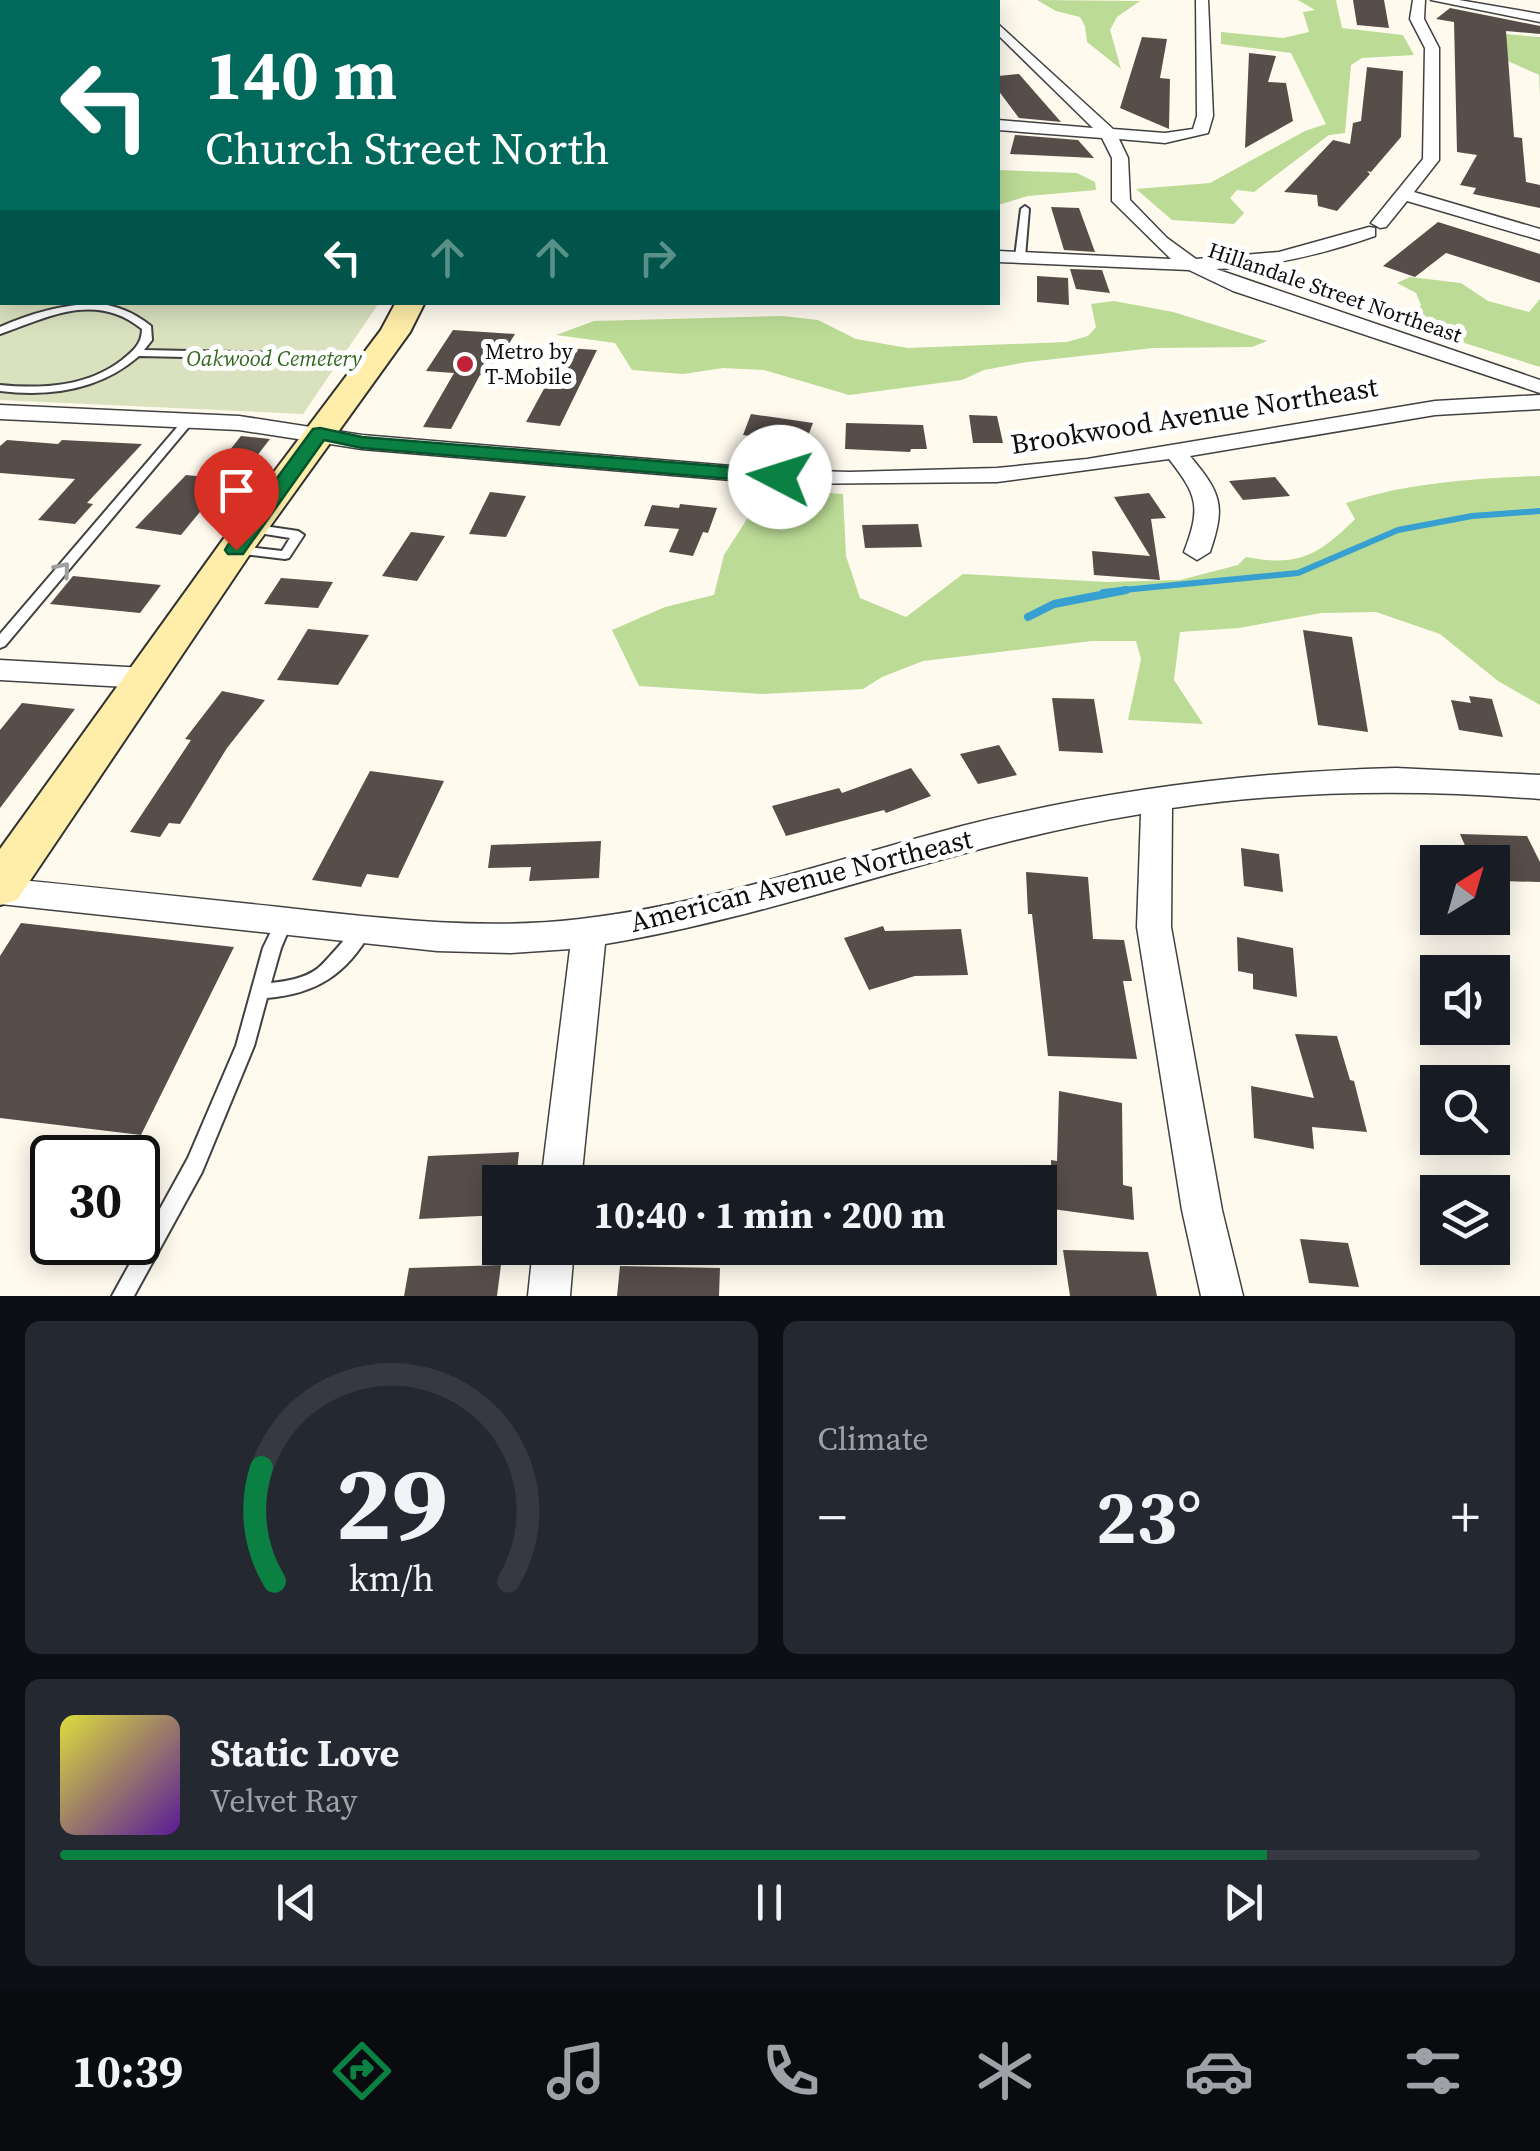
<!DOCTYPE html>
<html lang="en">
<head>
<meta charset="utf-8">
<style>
  :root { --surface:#171b24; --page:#242831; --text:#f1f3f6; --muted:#9ea1a6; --line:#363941; --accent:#0b8043 }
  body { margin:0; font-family:"Source Serif 4",serif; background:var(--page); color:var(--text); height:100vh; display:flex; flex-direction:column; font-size:38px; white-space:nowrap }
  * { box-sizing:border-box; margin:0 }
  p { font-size:32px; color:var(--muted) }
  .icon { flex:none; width:55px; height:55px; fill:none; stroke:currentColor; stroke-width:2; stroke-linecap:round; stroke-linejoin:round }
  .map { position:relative; height:1296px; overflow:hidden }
  .details { display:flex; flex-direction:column; gap:25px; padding:25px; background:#0d0f14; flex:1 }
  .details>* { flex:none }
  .hud { position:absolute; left:0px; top:0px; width:1000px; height:305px; box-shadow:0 5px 25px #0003; background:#00695c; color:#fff; overflow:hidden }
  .needle { width:65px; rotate:37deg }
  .tools { position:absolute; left:1420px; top:845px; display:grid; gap:20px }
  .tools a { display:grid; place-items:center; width:90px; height:90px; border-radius:0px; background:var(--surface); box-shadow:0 5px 25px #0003; font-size:50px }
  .speed { position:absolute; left:30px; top:1135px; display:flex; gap:20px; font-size:50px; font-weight:700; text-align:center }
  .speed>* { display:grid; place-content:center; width:130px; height:130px; border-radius:50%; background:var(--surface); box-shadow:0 5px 25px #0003; line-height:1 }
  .speed .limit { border:5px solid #111; border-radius:15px; background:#fff; color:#111 }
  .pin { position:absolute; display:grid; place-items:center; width:85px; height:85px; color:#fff; margin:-102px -42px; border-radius:50% 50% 50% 0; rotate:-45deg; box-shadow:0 0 10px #0007 }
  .pin .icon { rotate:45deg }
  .me { position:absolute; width:110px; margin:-55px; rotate:275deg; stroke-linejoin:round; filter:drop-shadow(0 0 8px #0008) }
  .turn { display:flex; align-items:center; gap:35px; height:210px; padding:0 40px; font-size:45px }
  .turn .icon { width:130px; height:130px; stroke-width:2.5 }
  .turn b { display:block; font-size:70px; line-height:85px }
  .lanes { display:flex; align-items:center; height:95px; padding:0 40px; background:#0003; justify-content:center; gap:50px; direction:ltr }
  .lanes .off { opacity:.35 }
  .big { font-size:75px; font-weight:700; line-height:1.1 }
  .details .card { flex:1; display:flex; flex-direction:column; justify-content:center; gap:15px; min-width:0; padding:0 35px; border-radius:15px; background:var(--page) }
  .details .dial { align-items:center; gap:0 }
  .dial svg { height:260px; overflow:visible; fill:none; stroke:var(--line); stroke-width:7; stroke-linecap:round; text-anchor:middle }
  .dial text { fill:var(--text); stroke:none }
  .song { display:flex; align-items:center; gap:30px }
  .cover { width:120px; height:120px; border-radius:15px; background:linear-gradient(135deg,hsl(60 70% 55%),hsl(270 70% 35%)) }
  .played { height:10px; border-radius:5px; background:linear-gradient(90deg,var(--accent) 85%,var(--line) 85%) }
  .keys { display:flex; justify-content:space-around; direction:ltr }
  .heat { display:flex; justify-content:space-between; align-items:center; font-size:55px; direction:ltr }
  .details .tiles { flex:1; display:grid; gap:25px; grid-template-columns:1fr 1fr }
  .card:last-child { grid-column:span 2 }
  .trip { position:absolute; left:482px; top:1165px; width:575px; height:100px; border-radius:0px; background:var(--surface); box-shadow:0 5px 25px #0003; font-weight:700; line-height:100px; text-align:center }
  .menu { display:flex; height:160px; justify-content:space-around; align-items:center; background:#090b0e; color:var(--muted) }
  .menu .icon { width:70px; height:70px }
  .menu .current { color:var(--accent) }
  .menu b { font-size:45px; color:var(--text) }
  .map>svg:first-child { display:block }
</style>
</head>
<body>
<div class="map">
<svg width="1540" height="1296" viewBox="0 0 1540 1296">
  <rect width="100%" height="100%" fill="#fffaee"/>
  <path fill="#bbdb96" d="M1037,0L1140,1L1117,17L1110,30L1121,69L1087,42L1085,26L1080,17L1056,11Z
    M1298,0H1336L1342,28L1403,35L1414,55L1362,58L1351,65L1345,133L1329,135L1254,192L1237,190L1230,198L1244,213L1234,224L1172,220L1136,189L1210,183L1305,131L1326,124L1291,53L1221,44V32L1283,38L1309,32L1303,12L1315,10Z
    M1493,33L1540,37V97L1539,75L1477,47Z
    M998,170L1077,173L1095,182L1096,190L1028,196L998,205Z
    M1410,277L1461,283L1488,301L1529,312L1540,299V367L1411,326L1421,305L1416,293L1397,283Z
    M1114,301L1173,312L1267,341L1252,347L1153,348L1027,362L984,370L962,380L849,395L764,370L723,368L683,374L632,370L615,343L556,335L594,321L783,316L818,320L856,339L908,348L1067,342L1088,336L1096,327L1091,304Z
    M1540,476V705L1498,681L1440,634L1376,612L1321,613L1239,628L1180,632L1174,680L1203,724L1128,720L1141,659L1136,641H1092L923,661L882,677L863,689L762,694L639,686L612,630L665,607L714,595L724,555L766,489L843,494L846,556L860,598L906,617L963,574L1107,582L1180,580L1238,565L1246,557C1298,567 1318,556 1355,519L1346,503C1406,483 1476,478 1540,476Z"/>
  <path fill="#d9e1bf" d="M0,79L2,302L379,303L303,414L0,400Z"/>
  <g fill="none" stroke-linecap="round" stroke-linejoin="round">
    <path stroke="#38a0d0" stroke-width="6" d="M1103,592L1298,573L1398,530L1472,516L1540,511"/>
    <path stroke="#38a0d0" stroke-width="8" d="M1028,617L1054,604L1126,590"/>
  </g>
  <path fill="#574e4a" d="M1353,0H1384L1389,28L1357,25Z
    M1450,8L1540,26V34L1506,31L1514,137L1522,138L1526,182L1540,185V208L1473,194L1476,188L1460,185L1477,155L1457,152L1454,22L1436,19Z
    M1142,37L1167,39L1160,78L1170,79L1169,129L1120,108Z
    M1249,53L1276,56L1268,82L1286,83L1293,121L1245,148Z
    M1367,67L1403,71L1401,137L1371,172L1367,171L1370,174L1337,211L1318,206L1317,195L1284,192L1333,140L1350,144L1353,123L1361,121Z
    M1019,74L1061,122L1019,118L998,90V76Z
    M1015,135L1078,140L1094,158L1010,154Z
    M1051,207L1079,208L1095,252L1064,250Z
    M1438,222L1540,254V283L1446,253L1415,277L1383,266Z
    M1070,269L1102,270L1110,293L1076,289Z
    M1037,276L1068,278L1069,305L1037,302Z
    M453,330L515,334L489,376L480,375L451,429L423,427L454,373L426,371Z
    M566,348L597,350L560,426L526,422Z
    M751,414L813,423L805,444L743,435Z
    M969,415L997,416L1003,443H973Z
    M846,423L923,425L927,449H911L910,452L845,449Z
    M241,436L270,439L243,474L213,471Z
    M7,440L58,444L62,440L142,444L87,503L93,504L75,524L38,520L75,479L0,473V446Z
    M186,475L227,479L181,535L135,528Z
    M1275,477L1290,496L1243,500L1229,481Z
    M490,492L526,496L506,537L469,534Z
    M1149,493L1166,518L1151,519L1160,580L1094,575L1092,551L1150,556L1114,497Z
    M680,504L717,508L708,533L703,532L693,556L669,552L679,529L644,526L652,505L679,508Z
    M918,524L922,547L865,548L862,525Z
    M411,532L445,536L417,581L382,576Z
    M73,576L161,585L140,613L50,604Z
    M281,578L333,582L318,608L264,604Z
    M308,629L369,635L338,685L277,680Z
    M1303,630L1352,637L1368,732L1318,725Z
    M222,691L265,700L227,748L180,824L169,823L160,837L130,832L191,740L185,739Z
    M1469,696L1492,699L1503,737L1459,730L1451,700L1471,703Z
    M1052,698L1094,699L1103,753L1059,751Z
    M22,703L75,709L0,808V730Z
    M999,745L1017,775L978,784L960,754Z
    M911,768L931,796L886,813L884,810L786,836L772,806L839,788L842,793Z
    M370,771L444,781L398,878L367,874L361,887L312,880Z
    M1460,834L1527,836L1540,862V882L1501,881L1490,857H1470Z
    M601,841L599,878L529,881L531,867L488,868L491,845Z
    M1241,848L1279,854L1283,892L1244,886Z
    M1026,872L1088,877L1093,939L1124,940L1132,981H1123L1137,1059L1048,1056L1032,914H1028Z
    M21,923L234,947L141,1135L0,1118V956Z
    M883,926L885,931L961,929L968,975L915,976L869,990L844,938Z
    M1237,937L1293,948L1297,997L1253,989V974L1238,971Z
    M1295,1034L1337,1036L1350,1080L1354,1081L1367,1132L1312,1127L1314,1149L1254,1138L1251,1086L1314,1098Z
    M1059,1091L1122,1103L1123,1185L1132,1187L1134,1220L1052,1209L1051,1160L1057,1161Z
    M519,1152L516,1182H500V1215L419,1219L428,1156Z
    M1300,1239L1348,1243L1359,1287L1309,1283Z
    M1063,1250L1148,1252L1157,1296H1070Z
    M501,1265L497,1296H404L409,1268Z
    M620,1266L720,1268L719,1296H617Z"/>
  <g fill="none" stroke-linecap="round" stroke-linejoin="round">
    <g stroke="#414141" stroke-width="4">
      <path id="service" d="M0,117H2V122H0Z
        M0,168L2,169V174H0Z
        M1025,206L1029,209L1025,257L1020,260L1015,257L1021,209Z
        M0,248H2V254H0Z
        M96,303C118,306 133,312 151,326L152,340L144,350L374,355L379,358L374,361L139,356C100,390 50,397 0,391V385C42,389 87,387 122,360C133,351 142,344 142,329C96,291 48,317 0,334V327C31,313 62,305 96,303Z
        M189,417L193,418V422L5,646L0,648V634L185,418Z
        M251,524L298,531L304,535L289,558L285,559L234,553L232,550L234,547L238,546L282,551L290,538L247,531L245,528Z
        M284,915L290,917L292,922L281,948L271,983C287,981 303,979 317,969C327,962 354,926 361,924C364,924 366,925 369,926L371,931C347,974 316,994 267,998L254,1046L202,1172L134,1296H112L188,1158L236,1046L263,948L278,917Z"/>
    </g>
    <g stroke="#414141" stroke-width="3">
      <path id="minor" d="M576,0H588L589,2H577Z
        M768,0H780L781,2H769Z
        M961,0H975L976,2H962Z
        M1196,0H1208L1213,116L1208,133L1165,143L1119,139L1128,158L1130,200L1167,238L1196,259L1279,252L1369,227L1375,228V236C1323,254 1271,267 1216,269L1540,380V393L1233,291L1189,270L998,262V251L1171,259L1112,201V158L1102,138L998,130V120L1093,128L998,35V24L1113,129L1165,133L1193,129L1197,116Z
        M1413,0H1425L1424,19L1439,48V160L1414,192L1540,229V240L1407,201L1386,227L1380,228L1371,223L1423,159L1425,48L1410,19Z
        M1431,0H1459L1540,14V22Z
        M1540,395V409L1435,415L1190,456C1221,493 1226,505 1210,552L1197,560L1184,552C1201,507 1198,496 1169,459L997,482L780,484L362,449L239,430L0,419V405L239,416L362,435L780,470L850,472L997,468L1087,459L1435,401Z
        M0,660L145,668L155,671L159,678L155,685L145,688L0,680Z
        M1396,768L1540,775V799C1417,789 1295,790 1172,808L1171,927L1222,1210L1243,1296H1201L1182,1210L1137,927L1141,814C959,843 787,914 605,944L581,1182H541L570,949L511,953L437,951L0,904V878C93,887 186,897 279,907C379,918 479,931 580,919C711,904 836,859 962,826C1105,790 1249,772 1396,768Z
        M533,1248H574L570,1296H528Z"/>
    </g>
    <g stroke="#303030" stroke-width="4">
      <path id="secondary" d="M412,0H430V2H412Z
        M396,302H425L410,332L248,557L17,900L0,905V849L222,541L381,330Z"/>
    </g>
    <use href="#service" fill="#fff" fill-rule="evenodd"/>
    <use href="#minor" fill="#fff" fill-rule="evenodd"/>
    <use href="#secondary" fill="#ffeea9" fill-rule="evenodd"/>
  </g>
  <defs><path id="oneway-chevron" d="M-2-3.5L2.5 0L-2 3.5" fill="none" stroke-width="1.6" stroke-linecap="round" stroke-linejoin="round" transform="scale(2.5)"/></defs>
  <use stroke="#9f9f9f" href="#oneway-chevron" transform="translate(63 569) rotate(-50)"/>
  <path fill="#0b8043" stroke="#07532c" stroke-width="2.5" d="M320,428L362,437L780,471L789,477L780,483L362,448L324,440L243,554H228L225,550L228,545L313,429Z"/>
  <circle fill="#c02338" stroke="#fff" stroke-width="4" cx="465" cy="364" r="10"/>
  <g text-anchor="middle" stroke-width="10" stroke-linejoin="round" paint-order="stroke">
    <g font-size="22" fill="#0e0e0e" stroke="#fff">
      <text transform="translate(1335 292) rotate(19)" y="8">Hillandale Street Northeast</text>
    </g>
    <g font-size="22" fill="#0e0e0e" stroke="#fff" text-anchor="start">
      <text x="485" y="359">Metro by<tspan x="485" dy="25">T-Mobile</tspan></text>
    </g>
    <g font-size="22" font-style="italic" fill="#32671d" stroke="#fff">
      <text x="274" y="366">Oakwood Cemetery</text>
    </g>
    <g font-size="28" fill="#0e0e0e" stroke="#fff">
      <text transform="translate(1194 415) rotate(-9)" y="10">Brookwood Avenue Northeast</text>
      <text transform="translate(801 880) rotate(-14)" y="10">American Avenue Northeast</text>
    </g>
  </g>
</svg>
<div class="tools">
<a><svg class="needle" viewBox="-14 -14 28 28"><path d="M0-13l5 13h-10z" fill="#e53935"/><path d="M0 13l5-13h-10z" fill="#9ea1a6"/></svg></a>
<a><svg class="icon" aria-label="sound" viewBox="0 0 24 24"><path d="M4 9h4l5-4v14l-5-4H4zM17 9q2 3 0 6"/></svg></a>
<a><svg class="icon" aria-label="search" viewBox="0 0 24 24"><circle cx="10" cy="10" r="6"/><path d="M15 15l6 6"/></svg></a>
<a><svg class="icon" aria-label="layers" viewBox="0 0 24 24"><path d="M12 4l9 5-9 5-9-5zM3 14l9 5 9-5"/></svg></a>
</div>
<div class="speed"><div class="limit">30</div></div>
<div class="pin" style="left:236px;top:550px;background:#d93025"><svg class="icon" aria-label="arrive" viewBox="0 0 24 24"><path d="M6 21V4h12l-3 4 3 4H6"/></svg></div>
<svg class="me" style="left:780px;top:477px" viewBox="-20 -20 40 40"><circle r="19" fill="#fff"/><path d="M0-13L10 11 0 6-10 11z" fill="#0b8043"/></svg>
<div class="trip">10:40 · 1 min · 200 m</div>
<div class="hud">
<div class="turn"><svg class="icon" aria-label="left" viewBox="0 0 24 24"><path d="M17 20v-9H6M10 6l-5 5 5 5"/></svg><div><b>140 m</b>Church Street North</div></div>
<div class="lanes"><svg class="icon" aria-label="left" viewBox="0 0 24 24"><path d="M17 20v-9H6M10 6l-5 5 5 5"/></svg><svg class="icon off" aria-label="ahead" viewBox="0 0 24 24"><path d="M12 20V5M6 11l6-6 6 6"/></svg><svg class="icon off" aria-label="ahead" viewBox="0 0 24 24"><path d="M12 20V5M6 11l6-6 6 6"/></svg><svg class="icon off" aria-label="right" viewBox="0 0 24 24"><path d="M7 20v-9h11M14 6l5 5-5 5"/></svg></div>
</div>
</div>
<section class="details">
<div class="tiles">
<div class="card dial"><svg viewBox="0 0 100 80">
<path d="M14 69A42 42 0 1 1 86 69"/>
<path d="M14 69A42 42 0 0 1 10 34" stroke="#0b8043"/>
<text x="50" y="56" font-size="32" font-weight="700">29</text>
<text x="50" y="72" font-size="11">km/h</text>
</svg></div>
<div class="card"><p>Climate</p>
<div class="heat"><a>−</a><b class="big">23°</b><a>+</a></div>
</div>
<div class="card">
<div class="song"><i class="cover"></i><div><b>Static Love</b><p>Velvet Ray</p></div></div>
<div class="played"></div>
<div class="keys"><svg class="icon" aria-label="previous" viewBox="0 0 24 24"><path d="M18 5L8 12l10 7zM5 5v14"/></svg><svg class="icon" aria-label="pause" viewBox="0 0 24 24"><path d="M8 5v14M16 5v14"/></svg><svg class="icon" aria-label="next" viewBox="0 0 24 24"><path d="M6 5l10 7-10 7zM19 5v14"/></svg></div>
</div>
</div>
</section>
<nav class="menu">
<b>10:39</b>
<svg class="icon current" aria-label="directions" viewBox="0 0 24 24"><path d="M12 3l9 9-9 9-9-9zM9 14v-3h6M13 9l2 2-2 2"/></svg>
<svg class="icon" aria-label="music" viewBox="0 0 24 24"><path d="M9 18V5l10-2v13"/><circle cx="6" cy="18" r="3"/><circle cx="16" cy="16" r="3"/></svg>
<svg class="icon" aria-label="phone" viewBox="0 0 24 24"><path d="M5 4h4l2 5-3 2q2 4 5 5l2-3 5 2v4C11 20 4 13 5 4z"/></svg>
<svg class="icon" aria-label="climate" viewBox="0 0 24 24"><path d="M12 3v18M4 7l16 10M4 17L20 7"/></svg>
<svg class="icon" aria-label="car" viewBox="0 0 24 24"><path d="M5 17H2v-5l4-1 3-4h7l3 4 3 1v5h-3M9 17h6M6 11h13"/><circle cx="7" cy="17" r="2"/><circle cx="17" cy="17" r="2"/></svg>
<svg class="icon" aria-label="filters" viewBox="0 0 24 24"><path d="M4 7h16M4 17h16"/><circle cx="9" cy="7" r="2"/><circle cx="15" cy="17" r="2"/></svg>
</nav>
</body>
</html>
